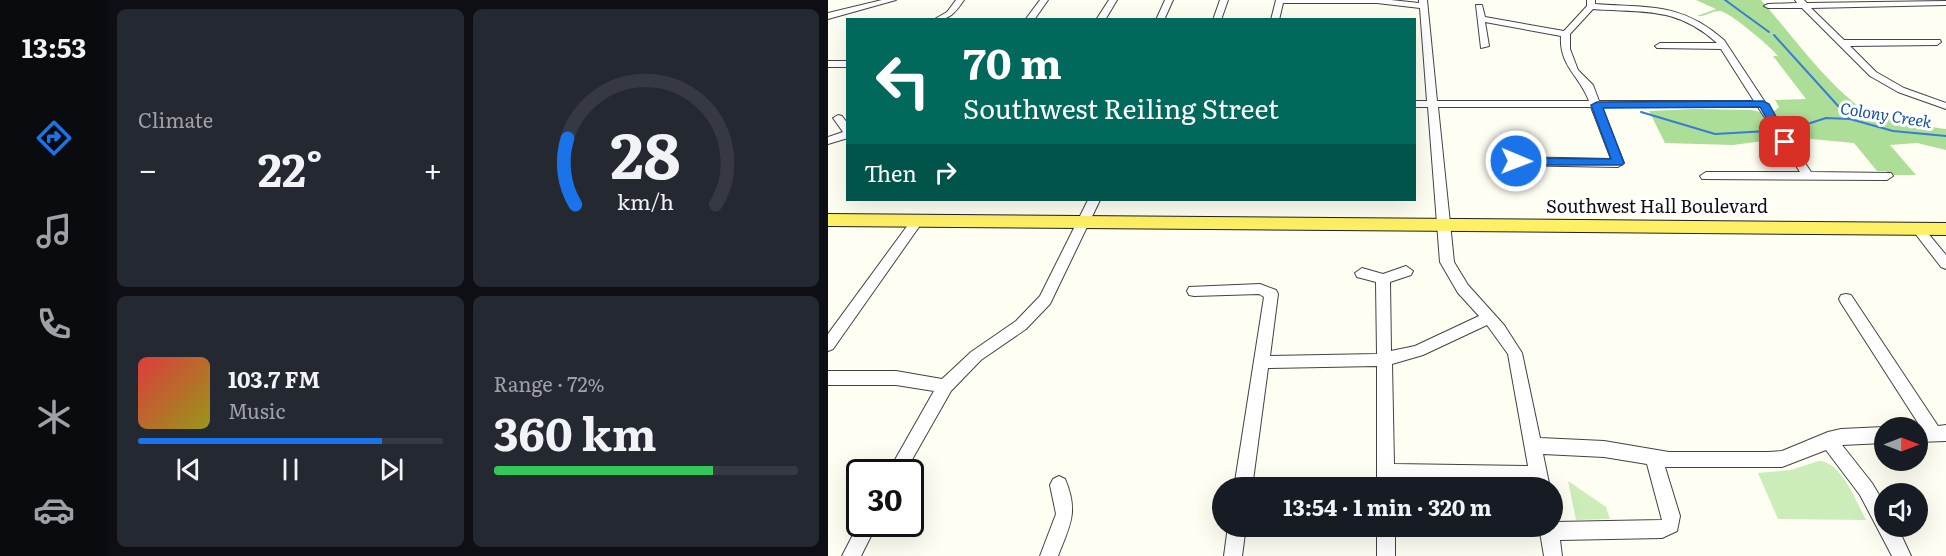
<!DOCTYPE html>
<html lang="en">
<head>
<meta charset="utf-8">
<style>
  :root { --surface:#171b24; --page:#242831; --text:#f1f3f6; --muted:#9ea1a6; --line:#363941; --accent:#1a73e8 }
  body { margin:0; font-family:Literata,serif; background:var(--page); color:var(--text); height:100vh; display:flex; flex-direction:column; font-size:22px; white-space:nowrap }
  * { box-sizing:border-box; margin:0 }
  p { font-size:20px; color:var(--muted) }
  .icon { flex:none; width:33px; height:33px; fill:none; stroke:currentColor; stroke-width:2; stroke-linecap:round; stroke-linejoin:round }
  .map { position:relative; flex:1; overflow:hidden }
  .details { display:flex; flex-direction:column; gap:9px; padding:9px; background:#0d0f14; width:720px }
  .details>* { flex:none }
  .guide { position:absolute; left:18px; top:18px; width:570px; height:183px; border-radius:0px; box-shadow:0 6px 24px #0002; background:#00695c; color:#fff; overflow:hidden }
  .needle { width:39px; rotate:90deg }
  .buttons { position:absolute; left:1046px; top:417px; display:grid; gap:12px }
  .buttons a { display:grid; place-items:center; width:54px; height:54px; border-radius:50%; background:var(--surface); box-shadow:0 6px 24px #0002; font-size:30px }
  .speed { position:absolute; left:18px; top:459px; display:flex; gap:12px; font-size:30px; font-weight:700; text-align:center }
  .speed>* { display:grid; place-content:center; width:78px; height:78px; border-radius:50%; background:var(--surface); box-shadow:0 6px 24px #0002; line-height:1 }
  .speed .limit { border:3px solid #111; border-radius:9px; background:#fff; color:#111 }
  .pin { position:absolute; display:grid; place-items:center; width:51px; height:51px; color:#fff; margin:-26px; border-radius:12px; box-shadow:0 3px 9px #0006 }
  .me { position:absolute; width:66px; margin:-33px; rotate:91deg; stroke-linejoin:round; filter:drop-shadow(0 0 4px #0008) }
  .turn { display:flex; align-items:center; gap:21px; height:126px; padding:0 18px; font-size:27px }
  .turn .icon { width:78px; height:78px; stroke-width:2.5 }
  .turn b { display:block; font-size:42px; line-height:51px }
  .then { display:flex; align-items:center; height:57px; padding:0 18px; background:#0003; gap:12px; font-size:22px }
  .big { font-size:45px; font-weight:700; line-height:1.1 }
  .details .card { flex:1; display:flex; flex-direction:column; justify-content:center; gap:9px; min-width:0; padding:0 21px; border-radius:9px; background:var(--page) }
  .details .dial { align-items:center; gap:0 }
  .dial svg { height:156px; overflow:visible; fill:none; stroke:var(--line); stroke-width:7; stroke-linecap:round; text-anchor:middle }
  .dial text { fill:var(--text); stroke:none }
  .song { display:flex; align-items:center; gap:18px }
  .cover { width:72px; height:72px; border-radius:9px; background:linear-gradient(135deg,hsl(0 70% 55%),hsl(60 70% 35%)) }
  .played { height:6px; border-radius:3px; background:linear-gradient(90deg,var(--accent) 80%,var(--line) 80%) }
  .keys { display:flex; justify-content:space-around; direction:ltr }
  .heat { display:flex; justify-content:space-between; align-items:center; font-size:33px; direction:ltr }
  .charge { height:9px; border-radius:4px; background:linear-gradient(90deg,#34c759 72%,var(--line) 0) }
  .details .tiles { flex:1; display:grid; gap:9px; grid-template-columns:repeat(2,1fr) }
  .trip { position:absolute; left:384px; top:477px; width:351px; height:60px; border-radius:30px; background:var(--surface); box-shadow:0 6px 24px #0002; font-weight:700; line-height:60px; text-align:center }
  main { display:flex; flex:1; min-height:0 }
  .dock { display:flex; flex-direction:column; width:108px; justify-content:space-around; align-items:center; background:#090b0e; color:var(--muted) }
  .dock .icon { width:42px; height:42px }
  .dock .selected { color:var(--accent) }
  .dock b { font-size:27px; color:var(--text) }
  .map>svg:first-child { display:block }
</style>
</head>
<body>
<main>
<nav class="dock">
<b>13:53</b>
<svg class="icon selected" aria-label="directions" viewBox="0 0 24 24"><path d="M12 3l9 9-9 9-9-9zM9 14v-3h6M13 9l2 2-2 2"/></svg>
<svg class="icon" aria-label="music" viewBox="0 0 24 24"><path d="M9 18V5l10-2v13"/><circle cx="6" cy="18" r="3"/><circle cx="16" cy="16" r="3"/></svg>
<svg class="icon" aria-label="phone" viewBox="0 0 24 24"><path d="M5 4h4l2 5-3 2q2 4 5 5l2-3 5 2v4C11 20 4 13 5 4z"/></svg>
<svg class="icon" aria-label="climate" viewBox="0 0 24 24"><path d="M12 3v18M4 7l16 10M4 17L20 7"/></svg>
<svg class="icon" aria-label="car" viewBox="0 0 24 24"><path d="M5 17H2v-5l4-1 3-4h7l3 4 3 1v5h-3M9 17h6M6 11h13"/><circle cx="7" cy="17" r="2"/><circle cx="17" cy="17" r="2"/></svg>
</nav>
<section class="details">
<div class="tiles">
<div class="card"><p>Climate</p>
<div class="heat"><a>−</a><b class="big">22°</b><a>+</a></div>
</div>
<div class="card dial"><svg viewBox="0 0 100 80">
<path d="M14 69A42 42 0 1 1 86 69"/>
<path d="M14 69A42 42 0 0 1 10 35" stroke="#1a73e8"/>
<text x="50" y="56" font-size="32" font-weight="700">28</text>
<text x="50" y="72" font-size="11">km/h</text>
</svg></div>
<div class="card">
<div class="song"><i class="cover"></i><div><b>103.7 FM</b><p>Music</p></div></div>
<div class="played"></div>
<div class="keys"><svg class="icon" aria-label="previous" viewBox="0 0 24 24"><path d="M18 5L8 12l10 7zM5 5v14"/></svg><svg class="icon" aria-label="pause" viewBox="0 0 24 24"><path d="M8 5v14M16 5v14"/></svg><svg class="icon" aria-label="next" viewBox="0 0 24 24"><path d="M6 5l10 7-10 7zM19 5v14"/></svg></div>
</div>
<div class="card"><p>Range · 72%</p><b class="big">360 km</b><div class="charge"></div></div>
</div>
</section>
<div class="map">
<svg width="1118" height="556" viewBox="0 0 1118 556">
  <rect width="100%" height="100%" fill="#fffef3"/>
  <path fill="#ccecba" d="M990,461C1014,461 1028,502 1038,520L950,519L930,473L963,470Z
    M740,481L778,507L782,519L748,520Z"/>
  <path fill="#adde98" d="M868,0H933C962,33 998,83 1033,108C1050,120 1097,126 1118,129V150L1089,143L1062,145L1088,175H1062L1058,171H1049L1026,143L962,137L945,112L951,107L947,100L978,99L945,56H950C944,48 902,12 892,11C885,10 877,17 869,16L888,9Z
    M866,109L923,110L933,112L950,139L905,145L837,143L821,111Z"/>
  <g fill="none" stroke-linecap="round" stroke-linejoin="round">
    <path stroke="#387dd3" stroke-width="2" d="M897,0L941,32
      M946,35L1021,118
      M813,112L887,134L940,131
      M961,130L998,118L1022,119L1065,131L1118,136"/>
    <g stroke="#434343" stroke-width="2">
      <path id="minor" d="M54,0H68L0,19V13Z
        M128,0H136C127,13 122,20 105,20L119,12Z
        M212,0H220L206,20H197Z
        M281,0H289L277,20H268Z
        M337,0H345L336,20H328Z
        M392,0H400L393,20H385Z
        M448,0H563L591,3V0H599L609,101H761C752,76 731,66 733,36L657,22L661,46L653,48L648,5H654L657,17L736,31L759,6V0H767V4C820,8 853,2 896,40L983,172L1063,173L1065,176L1059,180L874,179L872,176L878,172H972L930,107H774L796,163L790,167L688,165L682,161L688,157L783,159L763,107H610L626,262L640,285L676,325L694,353L712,438L776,441L841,452H940L954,451L1000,432L1013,429L1056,427V443L1014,445L1044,483L1056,503V526H1069L1083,556H1064L1032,495L998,450L954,467H837L852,516L849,531L834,538L732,540L734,556H716L711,526H724V519L727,522L834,520L819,464L776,457L715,454L722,488H704L703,483L567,480V488H549V366L440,368L424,488H406L436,297L431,294L366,296L361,295L359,291L361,287L432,284L448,290L450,294L442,356L549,354L548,282L529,277L527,273L534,268L555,274L578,266L585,271L583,275L562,282L563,351L587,346L651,316L630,293L612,262L600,107H586V101H599L592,8L549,3H455L451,20H443ZM765,9C816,13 848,6 889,43H832L827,46L829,48L893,49L926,101H771L765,85L750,70L742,49V34ZM659,325L680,354L700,466L566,464L564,364L595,355Z
        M967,0H976L979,3L1118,1V5L983,8L1016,40H1112L1113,42L1109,45L1022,46L1048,72L1076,88L1118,103V109L1070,92L1042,76L974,8H940L936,6L940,4L969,3Z
        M0,61H20V67H0Z
        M10,115L14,116L20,124V138L0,144V137L15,132L5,118Z
        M260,200H272L222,304L198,329L153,360L123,391L77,472H60L106,391L68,385H0V371H68L114,379L143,352L188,321L212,296Z
        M89,217L93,218L95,221L93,224L5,349L0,351V334L85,218Z
        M1090,225L1094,226L1118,255V269L1113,267L1086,232L1084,229L1086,226Z
        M1018,294L1023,295L1110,426L1118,425V441L1089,442V428H1086L1092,426L1013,303L1011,299L1013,295Z
        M231,476L237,479C251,512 242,525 230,556H212L228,514L222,485L225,479Z
        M32,521V524H49L33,556H14Z
        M400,526H418L414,556H396Z
        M549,526H567V556H549Z"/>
    </g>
    <g stroke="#212121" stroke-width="2">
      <path id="major" d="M0,214L1118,223V235L0,226Z"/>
    </g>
    <use href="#minor" fill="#fff" fill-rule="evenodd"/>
    <use href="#major" fill="#fef064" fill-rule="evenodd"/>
  </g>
  <path fill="#1a73e8" stroke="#114b97" stroke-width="1.5" d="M935,101L941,104L962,142L960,144H953L932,107L775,108L796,163L794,165H688L682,161L688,158L783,159L763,105L769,102Z"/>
  <g text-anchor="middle" stroke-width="6" stroke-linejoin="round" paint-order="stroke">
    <g font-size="16" font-style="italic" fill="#1250a9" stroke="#fff">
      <text transform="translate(1058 115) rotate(9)" y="6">Colony Creek</text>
    </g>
    <g font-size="18" fill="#101010" stroke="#fff">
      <text x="829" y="213">Southwest Hall Boulevard</text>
    </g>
  </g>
</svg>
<div class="buttons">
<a><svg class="needle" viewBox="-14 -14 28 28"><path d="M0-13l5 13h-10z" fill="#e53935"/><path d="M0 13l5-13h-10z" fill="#9ea1a6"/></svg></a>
<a><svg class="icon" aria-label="sound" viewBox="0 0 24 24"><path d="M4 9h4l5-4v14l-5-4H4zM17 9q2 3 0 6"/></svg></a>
</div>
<div class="speed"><div class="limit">30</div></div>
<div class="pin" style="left:957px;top:142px;background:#d93025"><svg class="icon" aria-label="arrive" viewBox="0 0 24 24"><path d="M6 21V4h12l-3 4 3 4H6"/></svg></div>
<svg class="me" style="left:688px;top:161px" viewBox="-20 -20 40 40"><circle r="17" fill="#1a73e8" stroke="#fff" stroke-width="3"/><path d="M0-11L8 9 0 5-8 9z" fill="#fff"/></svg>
<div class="trip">13:54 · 1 min · 320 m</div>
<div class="guide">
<div class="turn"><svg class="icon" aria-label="left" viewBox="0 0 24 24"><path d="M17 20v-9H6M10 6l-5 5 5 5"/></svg><div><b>70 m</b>Southwest Reiling Street</div></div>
<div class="then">Then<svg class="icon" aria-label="right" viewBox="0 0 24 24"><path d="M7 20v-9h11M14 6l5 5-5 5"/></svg></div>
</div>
</div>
</main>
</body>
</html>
